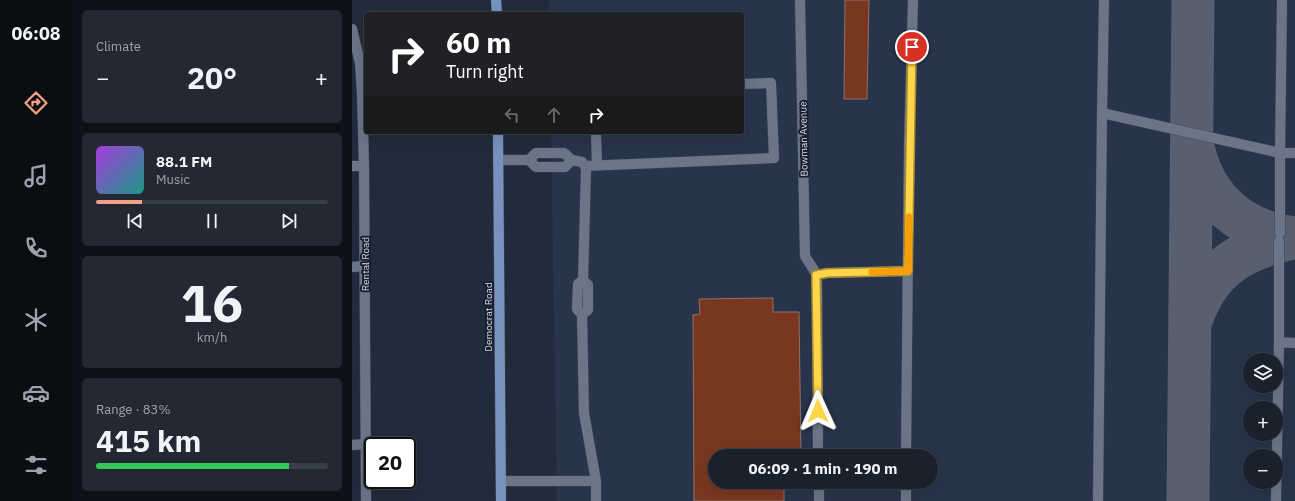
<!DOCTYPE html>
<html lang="en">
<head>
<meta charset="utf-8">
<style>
  :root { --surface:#1a202c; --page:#232834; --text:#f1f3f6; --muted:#9fa3a9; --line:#383e48; --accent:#f39f83 }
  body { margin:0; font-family:"IBM Plex Sans",sans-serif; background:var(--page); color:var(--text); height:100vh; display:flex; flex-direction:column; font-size:15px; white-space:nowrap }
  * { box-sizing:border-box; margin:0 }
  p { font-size:13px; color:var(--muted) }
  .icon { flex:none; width:22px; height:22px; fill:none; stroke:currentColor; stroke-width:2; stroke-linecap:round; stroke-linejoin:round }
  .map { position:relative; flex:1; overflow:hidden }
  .drawer { display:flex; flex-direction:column; gap:10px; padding:10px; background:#0e1218; width:280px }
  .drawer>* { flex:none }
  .banner { position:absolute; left:12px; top:12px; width:380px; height:122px; border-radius:4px; box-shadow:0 4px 16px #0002,0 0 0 1px var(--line); background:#202124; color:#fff; overflow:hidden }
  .buttons { position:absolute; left:891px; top:353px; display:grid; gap:8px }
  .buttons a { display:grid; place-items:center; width:40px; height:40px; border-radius:50%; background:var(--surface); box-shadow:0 4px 16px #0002,0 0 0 1px var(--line); font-size:20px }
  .speed { position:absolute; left:12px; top:437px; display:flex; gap:8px; font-size:20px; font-weight:700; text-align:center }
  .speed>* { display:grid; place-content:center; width:52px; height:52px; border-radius:50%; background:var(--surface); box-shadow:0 4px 16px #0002,0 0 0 1px var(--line); line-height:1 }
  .speed .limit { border:2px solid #111; border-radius:6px; background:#fff; color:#111 }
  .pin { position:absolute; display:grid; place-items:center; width:34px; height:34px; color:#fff; margin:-17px; border:2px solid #fff; border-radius:50%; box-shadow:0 1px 4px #0007 }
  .me { position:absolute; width:44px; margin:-22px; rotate:359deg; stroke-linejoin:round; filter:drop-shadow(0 0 3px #0008) }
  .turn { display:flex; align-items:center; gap:14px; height:84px; padding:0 16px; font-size:18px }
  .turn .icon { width:52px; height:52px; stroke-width:2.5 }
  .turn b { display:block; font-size:28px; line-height:34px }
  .lanes { display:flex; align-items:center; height:38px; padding:0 16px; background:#0003; justify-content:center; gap:20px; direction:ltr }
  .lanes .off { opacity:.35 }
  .big { font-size:30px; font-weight:700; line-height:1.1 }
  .drawer .card { flex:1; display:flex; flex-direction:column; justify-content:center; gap:6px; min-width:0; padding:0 14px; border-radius:6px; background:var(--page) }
  .drawer .dial { align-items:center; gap:0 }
  .dial b { font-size:52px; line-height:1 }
  .song { display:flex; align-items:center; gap:12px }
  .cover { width:48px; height:48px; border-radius:6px; background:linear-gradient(135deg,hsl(280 70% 55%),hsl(170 70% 35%)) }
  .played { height:4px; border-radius:2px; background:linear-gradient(90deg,var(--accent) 20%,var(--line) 20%) }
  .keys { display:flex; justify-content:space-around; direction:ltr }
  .heat { display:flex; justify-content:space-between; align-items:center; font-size:22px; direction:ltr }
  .charge { height:6px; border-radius:3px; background:linear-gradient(90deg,#34c759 83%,var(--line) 0) }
  .trip { position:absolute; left:356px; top:449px; width:230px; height:40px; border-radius:20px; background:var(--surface); box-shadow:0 4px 16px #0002,0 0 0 1px var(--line); font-weight:700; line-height:40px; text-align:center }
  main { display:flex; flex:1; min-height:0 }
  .tab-bar { display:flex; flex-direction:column; width:72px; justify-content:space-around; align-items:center; background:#0a0d12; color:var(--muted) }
  .tab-bar .icon { width:28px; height:28px }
  .tab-bar .selected { color:var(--accent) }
  .tab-bar b { font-size:18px; color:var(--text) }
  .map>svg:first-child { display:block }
</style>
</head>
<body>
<main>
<nav class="tab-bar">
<b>06:08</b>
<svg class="icon selected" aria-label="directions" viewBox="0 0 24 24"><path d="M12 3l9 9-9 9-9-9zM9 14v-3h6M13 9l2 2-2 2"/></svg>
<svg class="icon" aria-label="music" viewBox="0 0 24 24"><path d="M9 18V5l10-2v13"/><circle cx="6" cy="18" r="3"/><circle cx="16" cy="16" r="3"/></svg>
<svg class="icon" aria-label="phone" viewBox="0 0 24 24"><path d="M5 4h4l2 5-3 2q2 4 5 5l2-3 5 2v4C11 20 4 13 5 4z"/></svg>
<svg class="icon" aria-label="climate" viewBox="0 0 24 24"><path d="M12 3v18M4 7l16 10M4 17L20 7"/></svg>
<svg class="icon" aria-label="car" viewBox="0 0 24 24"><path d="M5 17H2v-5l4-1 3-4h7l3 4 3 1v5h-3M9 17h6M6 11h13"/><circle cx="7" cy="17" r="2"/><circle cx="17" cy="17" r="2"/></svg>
<svg class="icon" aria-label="filters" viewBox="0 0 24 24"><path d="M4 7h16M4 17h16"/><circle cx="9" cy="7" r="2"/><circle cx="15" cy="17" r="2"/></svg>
</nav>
<section class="drawer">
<div class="card"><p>Climate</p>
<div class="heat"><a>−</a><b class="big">20°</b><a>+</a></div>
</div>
<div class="card">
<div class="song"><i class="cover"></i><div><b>88.1 FM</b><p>Music</p></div></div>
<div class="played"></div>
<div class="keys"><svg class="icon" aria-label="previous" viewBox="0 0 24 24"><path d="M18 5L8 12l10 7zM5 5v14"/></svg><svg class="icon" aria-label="pause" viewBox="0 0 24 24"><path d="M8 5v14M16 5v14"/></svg><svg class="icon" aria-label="next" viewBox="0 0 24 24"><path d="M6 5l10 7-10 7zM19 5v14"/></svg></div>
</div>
<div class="card dial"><b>16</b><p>km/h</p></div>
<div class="card"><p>Range · 83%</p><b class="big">415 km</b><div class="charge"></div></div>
</section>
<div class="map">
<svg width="943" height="501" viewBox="0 0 943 501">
  <rect width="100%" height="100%" fill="#222b3b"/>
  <path fill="#28344a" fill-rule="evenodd" d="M197,0H943V501H205L199,132H390V14H197ZM898,360H924V386H898ZM898,408H924V434H898ZM363,456H579V482H363ZM898,456H924V482H898Z"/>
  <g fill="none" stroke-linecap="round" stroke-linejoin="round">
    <path stroke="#58606f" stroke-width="43" d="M842,151C854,202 892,232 943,238
      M839,321C856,268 890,249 941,238
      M836,501L841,0"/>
  </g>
  <path fill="#793720" stroke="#8b736b" d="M493,0H517L515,99H492Z
    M421,298V312H447L449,456H363V482H432V501H342L341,315L348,314L347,299Z"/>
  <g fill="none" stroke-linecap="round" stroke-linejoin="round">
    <g stroke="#404755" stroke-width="11">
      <path id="minor" d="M448,0L453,256L465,275
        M930,0L928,153H943
        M0,29L8,63L10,93L12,166L14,501
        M750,113L752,0
        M244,132L245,165
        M146,160H177L184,153H212L220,160L213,167H184L177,160
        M220,160L230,162L233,166L234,170L231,280L226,284L225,309L230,315L236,310V285L231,280
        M0,166H12
        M233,166L422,158L419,83L390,84
        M0,267L13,266
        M230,315L232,413L244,481
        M927,342L943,343
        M0,445L14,444
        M466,456L465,275L475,273L556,271
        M554,456L557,142L561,0
        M149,481H244V501
        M467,482V501
        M554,501V482
        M746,501L750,113L928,153V233
        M924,501L927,342V241"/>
    </g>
    <g stroke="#404755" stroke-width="11">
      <path id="major" d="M144,0L145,14
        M146,132L149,501"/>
    </g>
    <use href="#minor" stroke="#6a7588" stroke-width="10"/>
    <use href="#major" stroke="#7891bd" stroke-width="10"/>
  </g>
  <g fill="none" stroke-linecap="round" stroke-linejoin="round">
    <g stroke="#a68a30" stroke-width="10">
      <path id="route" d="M466,411L464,275L475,273L556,271L560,47"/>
    </g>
    <use href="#route" stroke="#ffd54a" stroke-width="7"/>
    <path stroke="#f59e0b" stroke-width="7" d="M520,272L556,271L557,217"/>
  </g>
  <g text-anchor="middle" stroke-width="4" stroke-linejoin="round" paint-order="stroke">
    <g font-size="10" fill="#d6dce7" stroke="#192131">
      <text transform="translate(451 139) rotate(-91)" y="4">Bowman Avenue</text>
      <text transform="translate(13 264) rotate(-90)" y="4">Rental Road</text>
      <text transform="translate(136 317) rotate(-90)" y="4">Democrat Road</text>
    </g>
  </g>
</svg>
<div class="buttons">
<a><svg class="icon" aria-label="layers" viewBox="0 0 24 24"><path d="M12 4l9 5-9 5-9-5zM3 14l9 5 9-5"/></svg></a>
<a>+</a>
<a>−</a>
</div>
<div class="speed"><div class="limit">20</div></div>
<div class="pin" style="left:560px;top:47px;background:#d93025"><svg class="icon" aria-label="arrive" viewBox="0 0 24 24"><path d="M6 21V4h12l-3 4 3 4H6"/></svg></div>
<svg class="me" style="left:466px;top:411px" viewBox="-20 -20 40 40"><path d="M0-17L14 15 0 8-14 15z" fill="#ffd54a" stroke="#fff" stroke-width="4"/></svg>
<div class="trip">06:09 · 1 min · 190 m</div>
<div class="banner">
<div class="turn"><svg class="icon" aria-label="right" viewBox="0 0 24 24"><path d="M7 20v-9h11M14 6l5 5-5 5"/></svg><div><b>60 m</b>Turn right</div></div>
<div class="lanes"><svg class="icon off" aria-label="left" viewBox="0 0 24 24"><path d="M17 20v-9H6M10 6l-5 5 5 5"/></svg><svg class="icon off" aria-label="ahead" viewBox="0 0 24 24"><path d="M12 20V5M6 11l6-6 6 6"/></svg><svg class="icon" aria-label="right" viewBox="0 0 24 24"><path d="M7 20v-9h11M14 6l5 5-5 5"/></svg></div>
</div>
</div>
</main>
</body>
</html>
